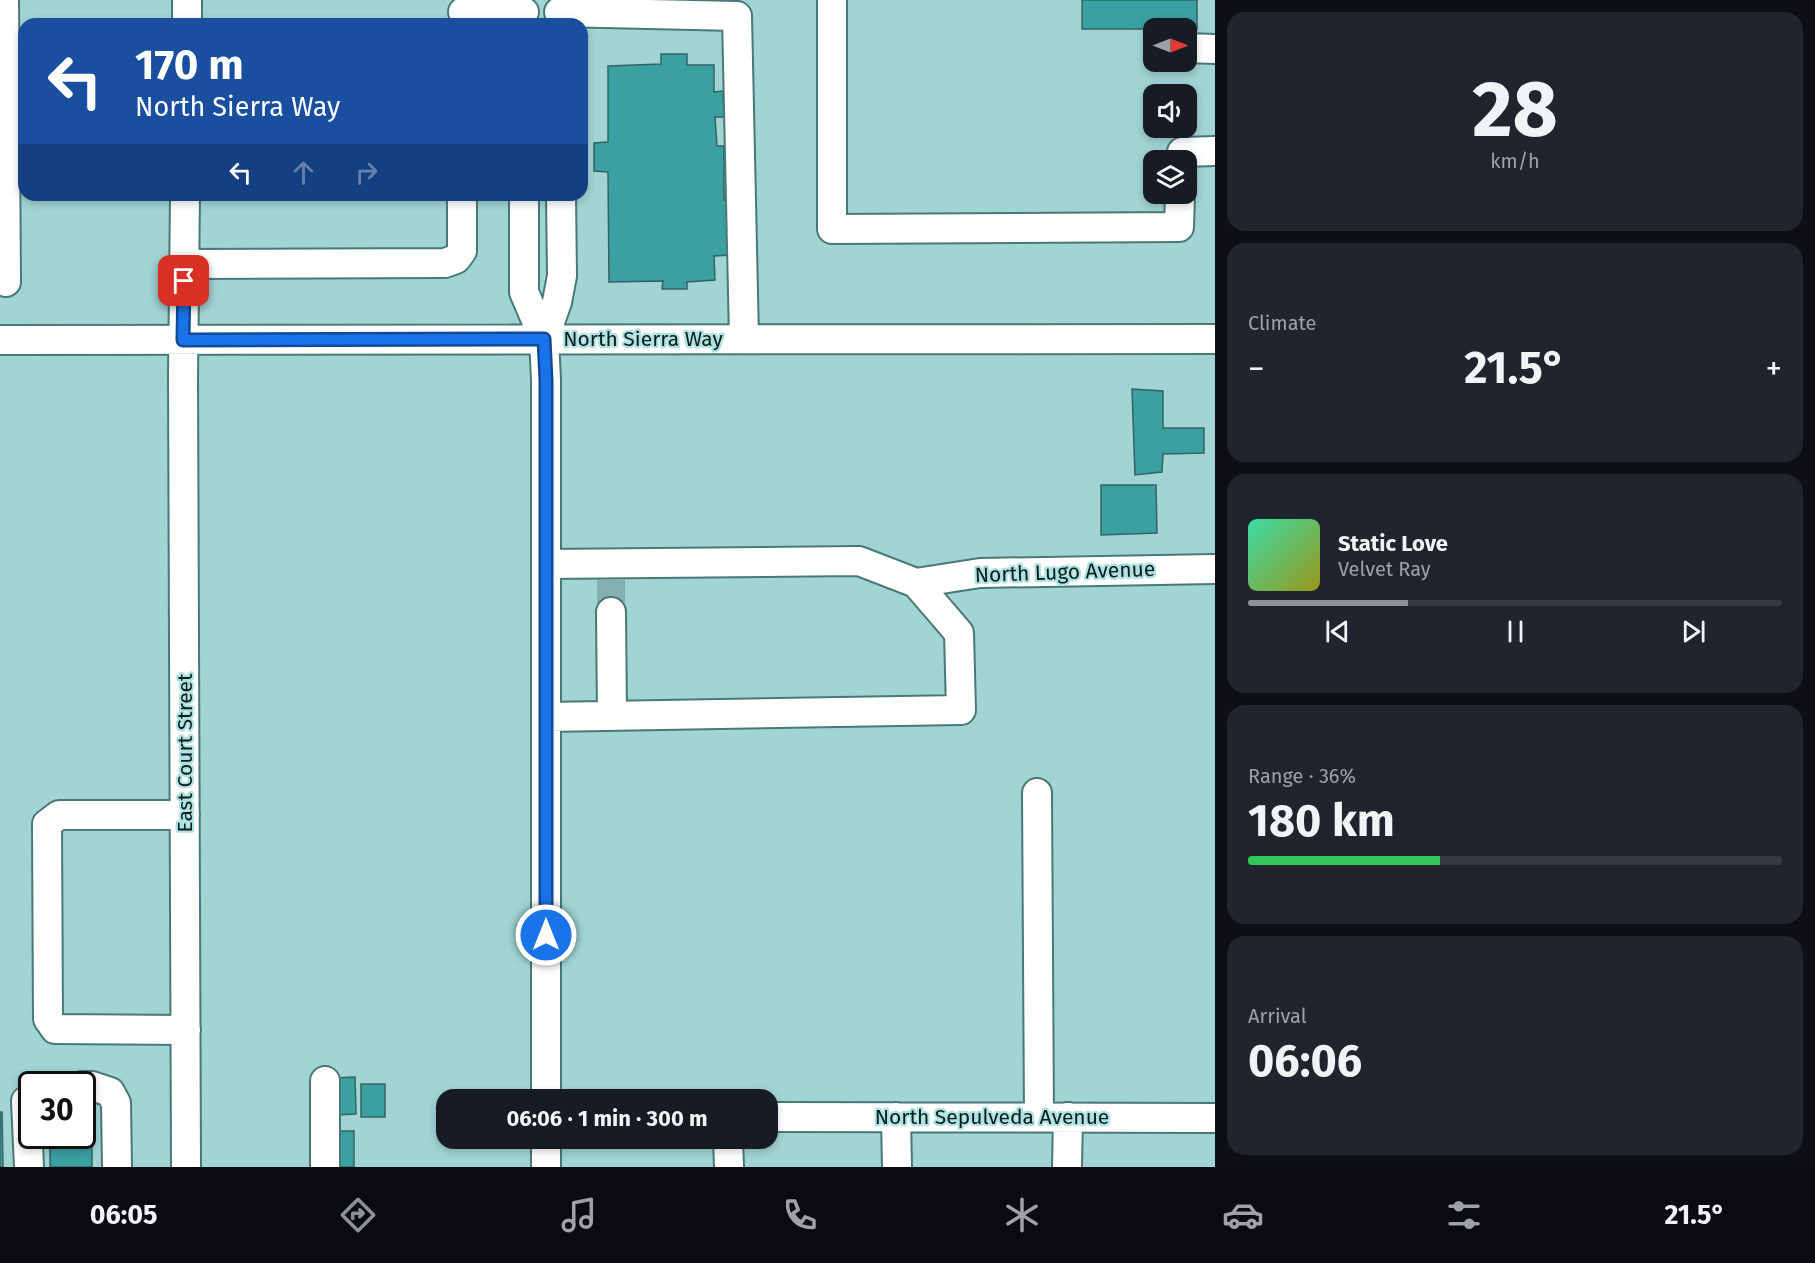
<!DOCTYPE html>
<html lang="en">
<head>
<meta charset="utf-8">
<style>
  :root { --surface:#171b24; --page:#20242c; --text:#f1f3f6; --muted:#9ea1a6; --line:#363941; --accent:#8c9099 }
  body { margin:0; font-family:"Fira Sans",sans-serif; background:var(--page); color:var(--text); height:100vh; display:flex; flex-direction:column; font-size:22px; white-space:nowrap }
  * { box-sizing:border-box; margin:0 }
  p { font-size:20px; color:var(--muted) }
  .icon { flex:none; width:33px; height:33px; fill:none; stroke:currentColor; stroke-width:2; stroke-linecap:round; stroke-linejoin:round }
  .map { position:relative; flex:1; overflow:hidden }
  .details { display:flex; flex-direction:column; gap:12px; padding:12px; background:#0d0f14; width:600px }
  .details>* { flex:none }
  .top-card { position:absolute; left:18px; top:18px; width:570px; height:183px; border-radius:18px; box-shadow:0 3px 9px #0003; background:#1a4fa0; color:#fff; overflow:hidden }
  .needle { width:39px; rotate:90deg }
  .controls { position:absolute; left:1143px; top:18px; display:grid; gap:12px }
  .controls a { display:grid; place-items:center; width:54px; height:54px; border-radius:12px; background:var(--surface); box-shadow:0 3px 9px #0003; font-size:30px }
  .speed { position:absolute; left:18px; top:1071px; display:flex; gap:12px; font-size:30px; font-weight:700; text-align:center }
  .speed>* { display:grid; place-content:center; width:78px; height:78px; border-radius:50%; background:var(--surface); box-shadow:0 3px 9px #0003; line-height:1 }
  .speed .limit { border:3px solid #111; border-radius:9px; background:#fff; color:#111 }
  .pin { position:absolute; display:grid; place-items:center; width:51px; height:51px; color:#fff; margin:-26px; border-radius:12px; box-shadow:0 3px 9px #0006 }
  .me { position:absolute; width:66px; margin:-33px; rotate:0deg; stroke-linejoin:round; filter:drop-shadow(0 0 4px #0008) }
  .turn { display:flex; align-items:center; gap:21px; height:126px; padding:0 18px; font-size:27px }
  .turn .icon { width:78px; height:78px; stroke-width:2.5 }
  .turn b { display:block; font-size:42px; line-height:51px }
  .lanes { display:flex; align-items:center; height:57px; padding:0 18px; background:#0003; justify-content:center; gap:30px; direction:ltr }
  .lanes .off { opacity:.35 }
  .big { font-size:45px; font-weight:700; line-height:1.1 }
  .details .tile { flex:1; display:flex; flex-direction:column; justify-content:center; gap:9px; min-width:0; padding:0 21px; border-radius:18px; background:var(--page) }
  .details .dial { align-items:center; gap:0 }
  .dial b { font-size:78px; line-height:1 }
  .song { display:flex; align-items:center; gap:18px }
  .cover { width:72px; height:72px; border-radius:9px; background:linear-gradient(135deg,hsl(160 70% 55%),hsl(60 70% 35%)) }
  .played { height:6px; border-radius:3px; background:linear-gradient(90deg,var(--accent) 30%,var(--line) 30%) }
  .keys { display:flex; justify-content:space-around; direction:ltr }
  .heat { display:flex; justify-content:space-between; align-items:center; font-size:33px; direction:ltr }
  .charge { height:9px; border-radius:4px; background:linear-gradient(90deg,#34c759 36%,var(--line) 0) }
  .trip { position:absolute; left:436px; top:1089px; width:342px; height:60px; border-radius:18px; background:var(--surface); box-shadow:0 3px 9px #0003; font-weight:700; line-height:60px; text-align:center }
  .dock { display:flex; height:96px; justify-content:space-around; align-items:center; background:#090b0e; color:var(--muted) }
  .dock .icon { width:42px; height:42px }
  .dock .active { color:var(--accent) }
  .dock b { font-size:27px; color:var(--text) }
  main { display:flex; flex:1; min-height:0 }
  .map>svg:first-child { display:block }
</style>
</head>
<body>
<main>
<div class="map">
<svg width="1215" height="1167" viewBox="0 0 1215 1167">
  <rect width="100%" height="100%" fill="#a2d4d4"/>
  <path fill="#3ba0a2" stroke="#346363" stroke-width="1.5" d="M1082,0H1197V29H1082Z
    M661,54H687V65H714V92L723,91L724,117H715L717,146H724V200H731V255L714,256L715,280L687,282V289H662L663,281L609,282L608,172L594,171V143L608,142V66L661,64Z
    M1132,389L1163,391V428H1204V453L1163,454L1162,472L1135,475Z
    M1101,485H1156L1157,533L1101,535Z
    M355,1077L356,1114L335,1115L334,1078Z
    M361,1084H385V1117H361Z
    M0,1112H2L3,1167H0Z
    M336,1131H354V1167H336Z
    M92,1137V1167H50V1138Z"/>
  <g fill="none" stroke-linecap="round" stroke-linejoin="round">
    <path stroke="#84b0b0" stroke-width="28" stroke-dasharray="28 14" stroke-linecap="butt" d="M611,580V612"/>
    <g stroke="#497878" stroke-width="32">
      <path id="minor" d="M4,0L6,282
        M832,0V229L1179,227L1180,194
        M463,12H524
        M559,12L737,16L744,339
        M187,24V0
        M1186,48L1215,49
        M1181,160L1182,152L1215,151
        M185,195L183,377L186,1167
        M524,195V292L544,339
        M184,264L445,263L456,259L462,251V195
        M0,340L1215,339
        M546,564L859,561L916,583L959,633L961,710L546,717
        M916,583L980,573L1215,569
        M611,612L612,716
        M1037,793L1039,1117
        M185,815H59L47,824L48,1019L55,1029L186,1030
        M325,1081V1167
        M82,1086H92L110,1092L116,1103L117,1167
        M546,1100V380L544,339L557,302L562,276L561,195
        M768,1117L1215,1118
        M896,1117L897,1167
        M546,1138V1167
        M728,1138L729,1167
        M29,1167L26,1101L32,1097
        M1067,1167L1068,1117"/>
    </g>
    <use href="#minor" stroke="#fff" stroke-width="28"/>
  </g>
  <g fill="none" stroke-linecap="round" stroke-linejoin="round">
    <g stroke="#114b97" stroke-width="15">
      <path id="route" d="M184,281L183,340L544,339L546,380V935"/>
    </g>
    <use href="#route" stroke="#1a73e8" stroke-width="10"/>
  </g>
  <g text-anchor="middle" stroke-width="4.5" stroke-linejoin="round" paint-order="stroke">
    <g font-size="21" fill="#0a1e1e" stroke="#afe1e1">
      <text x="643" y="346">North Sierra Way</text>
      <text transform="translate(1065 572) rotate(-2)" y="7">North Lugo Avenue</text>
      <text transform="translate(185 753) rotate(-90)" y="7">East Court Street</text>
      <text x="992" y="1124">North Sepulveda Avenue</text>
    </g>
  </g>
</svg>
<div class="controls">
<a><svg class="needle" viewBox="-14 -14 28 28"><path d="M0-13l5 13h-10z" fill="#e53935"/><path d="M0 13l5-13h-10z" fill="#9ea1a6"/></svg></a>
<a><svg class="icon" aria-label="sound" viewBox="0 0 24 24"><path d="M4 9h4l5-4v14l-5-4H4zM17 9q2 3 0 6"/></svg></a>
<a><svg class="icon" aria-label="layers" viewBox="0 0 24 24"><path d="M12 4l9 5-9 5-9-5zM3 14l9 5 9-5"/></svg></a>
</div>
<div class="speed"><div class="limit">30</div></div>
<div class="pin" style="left:184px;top:281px;background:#d93025"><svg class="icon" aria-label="arrive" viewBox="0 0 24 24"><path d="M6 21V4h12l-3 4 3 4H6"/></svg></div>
<svg class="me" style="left:546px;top:935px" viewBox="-20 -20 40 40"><circle r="17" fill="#1a73e8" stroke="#fff" stroke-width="3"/><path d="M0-11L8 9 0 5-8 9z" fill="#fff"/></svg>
<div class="trip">06:06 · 1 min · 300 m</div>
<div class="top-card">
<div class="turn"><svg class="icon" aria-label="left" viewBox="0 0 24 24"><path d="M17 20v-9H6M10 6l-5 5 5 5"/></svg><div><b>170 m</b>North Sierra Way</div></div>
<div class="lanes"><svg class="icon" aria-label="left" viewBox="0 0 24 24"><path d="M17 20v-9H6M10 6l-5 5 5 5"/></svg><svg class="icon off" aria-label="ahead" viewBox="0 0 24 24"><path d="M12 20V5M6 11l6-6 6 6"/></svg><svg class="icon off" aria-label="right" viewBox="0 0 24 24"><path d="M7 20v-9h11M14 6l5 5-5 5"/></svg></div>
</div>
</div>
<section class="details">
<div class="tile dial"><b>28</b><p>km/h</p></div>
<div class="tile"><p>Climate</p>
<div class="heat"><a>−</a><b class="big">21.5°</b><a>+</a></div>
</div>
<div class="tile">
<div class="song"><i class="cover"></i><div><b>Static Love</b><p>Velvet Ray</p></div></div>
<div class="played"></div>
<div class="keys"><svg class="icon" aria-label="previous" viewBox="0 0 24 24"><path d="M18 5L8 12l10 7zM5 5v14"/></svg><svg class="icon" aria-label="pause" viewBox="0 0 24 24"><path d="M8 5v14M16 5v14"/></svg><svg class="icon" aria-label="next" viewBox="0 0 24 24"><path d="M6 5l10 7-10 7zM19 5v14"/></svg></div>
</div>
<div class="tile"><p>Range · 36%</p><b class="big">180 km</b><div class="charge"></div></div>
<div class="tile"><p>Arrival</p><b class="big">06:06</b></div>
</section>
</main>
<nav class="dock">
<b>06:05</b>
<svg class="icon active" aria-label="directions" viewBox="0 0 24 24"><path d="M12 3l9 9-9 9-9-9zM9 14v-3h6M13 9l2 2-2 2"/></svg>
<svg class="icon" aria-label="music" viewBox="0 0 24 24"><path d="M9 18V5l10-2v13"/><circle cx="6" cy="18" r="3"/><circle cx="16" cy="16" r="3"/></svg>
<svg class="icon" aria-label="phone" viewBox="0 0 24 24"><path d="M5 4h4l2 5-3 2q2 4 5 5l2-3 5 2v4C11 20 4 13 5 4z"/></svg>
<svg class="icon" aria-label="climate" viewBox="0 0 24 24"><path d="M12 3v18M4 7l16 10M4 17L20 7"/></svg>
<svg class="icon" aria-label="car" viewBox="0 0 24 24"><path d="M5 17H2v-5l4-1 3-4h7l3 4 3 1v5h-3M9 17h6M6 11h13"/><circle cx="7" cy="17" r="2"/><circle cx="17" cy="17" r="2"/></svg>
<svg class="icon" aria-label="filters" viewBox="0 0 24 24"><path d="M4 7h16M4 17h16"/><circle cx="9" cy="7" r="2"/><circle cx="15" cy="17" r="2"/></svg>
<b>21.5°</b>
</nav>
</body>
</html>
